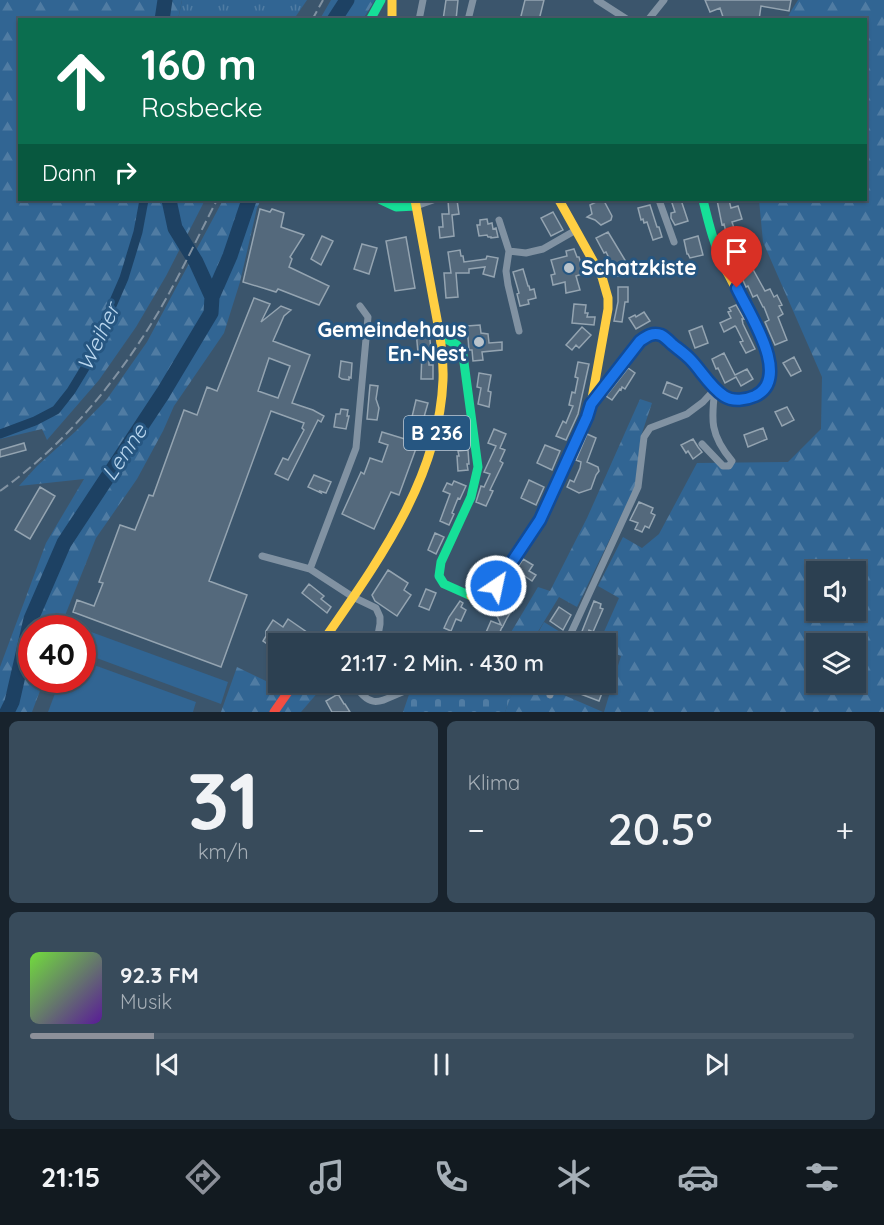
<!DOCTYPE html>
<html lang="de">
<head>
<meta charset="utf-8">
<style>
  :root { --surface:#2c4051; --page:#384b5b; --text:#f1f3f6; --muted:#a6afb7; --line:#485968; --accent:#8c9099 }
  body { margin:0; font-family:Quicksand,sans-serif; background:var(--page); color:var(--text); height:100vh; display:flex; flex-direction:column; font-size:22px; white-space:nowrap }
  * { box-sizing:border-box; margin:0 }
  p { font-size:20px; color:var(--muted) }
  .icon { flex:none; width:33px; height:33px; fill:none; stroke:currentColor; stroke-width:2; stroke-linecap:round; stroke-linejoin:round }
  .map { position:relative; height:712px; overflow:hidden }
  .details { display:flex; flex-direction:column; gap:9px; padding:9px; background:#18232d; flex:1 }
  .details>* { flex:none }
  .top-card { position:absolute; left:18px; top:18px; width:849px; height:183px; border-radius:0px; box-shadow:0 2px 4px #0004,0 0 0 2px var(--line); background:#0b6e4f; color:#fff; overflow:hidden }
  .tools { position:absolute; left:806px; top:561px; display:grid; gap:12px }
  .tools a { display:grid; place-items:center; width:60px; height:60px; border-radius:0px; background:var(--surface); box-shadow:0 2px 4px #0004,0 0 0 2px var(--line); font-size:30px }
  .speed { position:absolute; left:18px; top:615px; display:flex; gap:12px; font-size:30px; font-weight:700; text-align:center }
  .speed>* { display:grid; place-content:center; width:78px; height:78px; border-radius:50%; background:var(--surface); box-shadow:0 2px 4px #0004,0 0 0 2px var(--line); line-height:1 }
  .speed .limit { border:9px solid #d22; background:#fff; color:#111 }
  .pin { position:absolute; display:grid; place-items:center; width:51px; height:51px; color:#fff; margin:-62px -26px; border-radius:50% 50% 50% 0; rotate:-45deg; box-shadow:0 0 6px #0007 }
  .pin .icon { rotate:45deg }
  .me { position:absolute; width:66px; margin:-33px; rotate:34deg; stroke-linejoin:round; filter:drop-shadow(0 0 4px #0008) }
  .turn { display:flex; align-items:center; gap:21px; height:126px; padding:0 24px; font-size:27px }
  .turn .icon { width:78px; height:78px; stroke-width:2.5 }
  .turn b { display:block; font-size:42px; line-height:51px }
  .then { display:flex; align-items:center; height:57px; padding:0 24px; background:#0003; gap:12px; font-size:22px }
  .big { font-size:45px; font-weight:600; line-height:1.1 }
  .details .card { flex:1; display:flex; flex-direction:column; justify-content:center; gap:9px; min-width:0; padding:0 21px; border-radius:9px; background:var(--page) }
  .details .dial { align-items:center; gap:0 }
  .dial b { font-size:78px; line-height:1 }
  .song { display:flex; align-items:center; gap:18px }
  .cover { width:72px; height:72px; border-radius:9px; background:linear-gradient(135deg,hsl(100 70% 55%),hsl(270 70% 35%)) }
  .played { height:6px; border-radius:3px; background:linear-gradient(90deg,var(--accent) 15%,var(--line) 15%) }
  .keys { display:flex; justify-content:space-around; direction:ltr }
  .heat { display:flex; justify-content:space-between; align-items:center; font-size:33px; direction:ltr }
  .details .tiles { flex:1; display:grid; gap:9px; grid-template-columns:1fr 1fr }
  .card:last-child { grid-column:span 2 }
  .trip { position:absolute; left:268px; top:633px; width:348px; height:60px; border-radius:0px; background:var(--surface); box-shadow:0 2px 4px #0004,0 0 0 2px var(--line); font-weight:600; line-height:60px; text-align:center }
  .tabs { display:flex; height:96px; justify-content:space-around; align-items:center; background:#121a20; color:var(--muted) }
  .tabs .icon { width:42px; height:42px }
  .tabs .active { color:var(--accent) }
  .tabs b { font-size:27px; color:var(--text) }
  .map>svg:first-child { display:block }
</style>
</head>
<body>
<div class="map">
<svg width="884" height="712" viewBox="0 0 884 712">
  <defs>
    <pattern id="grass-tufts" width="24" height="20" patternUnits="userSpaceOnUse" patternTransform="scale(1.5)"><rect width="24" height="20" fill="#316593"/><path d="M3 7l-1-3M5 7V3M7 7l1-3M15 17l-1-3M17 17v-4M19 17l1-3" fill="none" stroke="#507ca3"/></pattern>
    <pattern id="forest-firs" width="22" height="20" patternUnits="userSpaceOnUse" patternTransform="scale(1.5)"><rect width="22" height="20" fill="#316593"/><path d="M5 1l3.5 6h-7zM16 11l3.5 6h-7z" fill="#507ca3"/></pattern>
    <pattern id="cemetery-stones" width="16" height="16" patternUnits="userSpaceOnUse" patternTransform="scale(1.5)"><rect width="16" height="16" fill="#316593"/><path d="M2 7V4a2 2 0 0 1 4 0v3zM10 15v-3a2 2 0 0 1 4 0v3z" fill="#507ca3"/></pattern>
  </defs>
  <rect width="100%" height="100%" fill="#3b556c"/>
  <path fill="url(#grass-tufts)" d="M182,0H307L294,19L178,20Z
    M544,622L565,635L562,643L532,644Z"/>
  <path fill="url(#forest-firs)" fill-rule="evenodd" d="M0,0H182L178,19L20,20V200H205L166,276L136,327L99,380L47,440L42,429L0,439Z
    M331,0H375L363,19H320Z
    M798,0H884V712H604L621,656L606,650V644L599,643L619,598L598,586L623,537L642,548L659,534L697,463L788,462L821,429L822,377L763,242L759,200H866V20L787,19L791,11ZM816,572H855V610H816ZM816,644H855V682H816Z
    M223,200H261L257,208L240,282L224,333L174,406L163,431L137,479L96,538L60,628H32V680H44L32,712H0V667L46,543L84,479L19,486L37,466L76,431L107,399L147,342Z
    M640,399L652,403L641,436L635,487L577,607L559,597L531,643L504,644L538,587L550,591L587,518Z
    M237,667L293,694L301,683H326L301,712H221Z
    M516,682L536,683L603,712H505Z"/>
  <path fill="url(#cemetery-stones)" d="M413,683V682L516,683L505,712H403Z"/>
  <path fill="#316593" d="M83,629L228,682L221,704L83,653Z
    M83,661L196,702L193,712H48L60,680H82Z"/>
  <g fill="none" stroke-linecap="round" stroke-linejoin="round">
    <path stroke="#1d4163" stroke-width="9" d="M0,434L35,421L56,410L71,391L85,368L124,278L138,232L144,200"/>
    <path stroke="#1d4163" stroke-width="15" d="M162,20L165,0
      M334,20L347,0
      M212,297L230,256L249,200
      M7,712L12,702L31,619L64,543L163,393L211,313L212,297L196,262L175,228L169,200"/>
  </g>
  <path fill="#54697c" stroke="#94a4b1" stroke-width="1.5" fill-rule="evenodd" d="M446,0H458L456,20H443Z
    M525,0H544L539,20H520Z
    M705,0H791L789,11L761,6L759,20H724L720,8L710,12Z
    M448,200H457L459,214L452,215L454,236L440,238L439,227H443L442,214H449Z
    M600,200L604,201L612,216L611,220L601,225L595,220L587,217L592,214L590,205Z
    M671,200H681L688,221L675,225L671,218V213L675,212Z
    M717,200H729L731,208L738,206L742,219L732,222L739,243L750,238L753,245L738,251L737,248L729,251L724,237L727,236L724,224L722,225Z
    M650,205L657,227H659L662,237L653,240L647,222L644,223L643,219L641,220L638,208Z
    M260,209L270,212L272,209L284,213L281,227L304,235L290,257L292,259L289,267L329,286L319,305L278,289L276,292L243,282Z
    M553,212L563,230L551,236L541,218Z
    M487,219L488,224L492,223L493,229L496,228L498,237L491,238V237H488L487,235L479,236L477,225H480V220Z
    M608,232L631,270L618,276L606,252L604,253L596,238Z
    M322,236L333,241L321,265L311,259Z
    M698,236L703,255L690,258L688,254H687L684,240Z
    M406,237L415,288L395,291L386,241Z
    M362,244L377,248L369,274L354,269Z
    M574,249L577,257H579L581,264L583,263L585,273L576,276L580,290L566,293L565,282L553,285L551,275L555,274L551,260L567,256L566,251Z
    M460,250L461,256H463L464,262L486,259L487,256L498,258L494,277L483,274L485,267L469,269V273H456L458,297L446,298L444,273H451L448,252Z
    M750,264L765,291L770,289L774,297L777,295L782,305L779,306L783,314L778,317L787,340L775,345L765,322L769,320L764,307H763L757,295L753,297L748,286L746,287L738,269Z
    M523,269L528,286H529L530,290L534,289L536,298L528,300L529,304L520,306L517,294L519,293L513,272Z
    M618,287H628V302H625L622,322L614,321L618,302Z
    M254,298L270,304L261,322L281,306L291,310L284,316L273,341L310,355L292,403L313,410L324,416L321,422L318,420L288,480L275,474L283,458L288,460L304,430L302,428L304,423L271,411L209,581L247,595L221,667L73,612L77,600L94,606L103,583L99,582L120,525L135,530L149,495L153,496L184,410L197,415L207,387L217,391ZM269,358L290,366L278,398L258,391Z
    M574,304L586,305L585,313H588L587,317H595L594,325L572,323Z
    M736,305L744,319H742L743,324L755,349L746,353L740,342L743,341L736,327L735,326L724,332L720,323L731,318L728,312L731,311L729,308Z
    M644,312L650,321L636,329L629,318L635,315L636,317Z
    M480,325L481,333L488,334L489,343L502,342V350L482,352L483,360L473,361L472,350H469L467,326Z
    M702,326L708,343L695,348L689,331Z
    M582,327L591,335L579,348L576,345L572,350L566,345Z
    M429,329L431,351L429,352V365H433V379H421L422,352L418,353L416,330Z
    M724,353L735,375L747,369L753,379L741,386L736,377L725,383L718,368L716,369L712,359Z
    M794,357L801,371L791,376L783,363Z
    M341,361L352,363L351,378L349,377V380L342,379L339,377Z
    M578,362L589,364L578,414L566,440L556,436L563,421L566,423L573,406L569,405L572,392L575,393L578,378L575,377Z
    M628,368L635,373L625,389L622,387L621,390L620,389L612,400L606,396Z
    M479,373L491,375L488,391L491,392L489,407L478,404L481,388L477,387Z
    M667,382L682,388L677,399L663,393Z
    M370,385L378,386L376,399L379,408L377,420L367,419Z
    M416,400L428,403L422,424L411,421Z
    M787,407L794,420L782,426L775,412Z
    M341,409L348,410L347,416H349L346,429L334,427L336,414H340Z
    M763,428L767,439L748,447L744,435Z
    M494,429L506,434L500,448L505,450L500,461L503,463L490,490L493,491L486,506L476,502L481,486L484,487L490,474L484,472L496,446L488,443Z
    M382,432L418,443L399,495L391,492L374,529L342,514L361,472L364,474L370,458L382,462L388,445L379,442Z
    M587,434L596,438L587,462L598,467L599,471L596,475L591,489L579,493L567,487L570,480L574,482L580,468L581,462L576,460Z
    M693,439L698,447L702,452L693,459L688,451L686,453L681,445Z
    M24,443L26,450L0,457V450Z
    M545,445L560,451L552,470L537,463Z
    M468,450L469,464H467L468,470L458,471L457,456H459L458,451Z
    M314,475L331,482L326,493L320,491L321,493L308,487Z
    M529,480L544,487L536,505L521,498Z
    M454,481L466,486L460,499L458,498L452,513L454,514L449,525L440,521L450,494L443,491L447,483L452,485Z
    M40,487L55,496L30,539L15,530Z
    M639,502L653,508L651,513L655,515L649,528L645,526L642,532L635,529L638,523L630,520Z
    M435,533L444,537L436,554L428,550Z
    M523,559L533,565L529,571L536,575L532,581L516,570Z
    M388,570L408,583L404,590L411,595L397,616L375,601L372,595Z
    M309,584L324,596L321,599L331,607L327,613L302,593Z
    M426,589L436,593L429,610L419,606Z
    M498,598L502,607L507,598L516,604L507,618L502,628V627L495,644H481L491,621L501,625L491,602Z
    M460,601L463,603L461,607L466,610L461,621L456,619L451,631L444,628L449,617Z
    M594,601L601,604L600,608L603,609L593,632L589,630L584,644H577Z
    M559,607L571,615L563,630L550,621Z
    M288,619L311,635L305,644H279V652L263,641L266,636V631L273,620L283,627Z
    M563,682H606L599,701L570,690L568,694L560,691Z
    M338,694L344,704H345L350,712H332L326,701Z"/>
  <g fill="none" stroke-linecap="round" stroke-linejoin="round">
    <path stroke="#8192a2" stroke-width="7" d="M597,0L628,20
      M419,20L423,0
      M468,20L473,0
      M648,20L664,0
      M659,200L674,242
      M416,206L433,200
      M499,220L509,251L506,271L508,285L519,331
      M509,251L526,253L543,249L576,230
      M702,444L723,466H729L732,461C710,435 711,420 715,389
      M262,556L310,569L353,597L376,608L380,617V624L378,635L372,644
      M310,569L356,448L368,317L360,306
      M566,644L638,487L644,437L650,428L687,414L703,402L715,389
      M353,682C371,712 380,701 407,690
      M550,695L554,682"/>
    <path stroke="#16e098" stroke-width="9" d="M370,20L381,0
      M381,200L396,207L416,206
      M703,200C709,225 715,249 727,272
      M439,335L457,345L463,355L478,467L471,497L441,562L439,576L444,584L471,596"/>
    <path stroke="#ffcf43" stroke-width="9" d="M392,0V20
      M592,402L640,341L650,334L661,335L689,358L715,389L729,399L738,400L756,395L763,390L768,382L770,373V362L764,342L727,272
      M471,596C479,599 483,597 491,593L540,520L587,417L591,404L608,309V298L602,277L559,200
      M321,644C376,564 439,480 443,380C444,352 438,325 433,298C427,266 421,233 415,200"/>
    <path stroke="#f24e42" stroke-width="9" d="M274,712L295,682"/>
    <path stroke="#8192a2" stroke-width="2" stroke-dasharray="10 4.5" stroke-linecap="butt" d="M312,20L323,0
      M0,491C62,447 113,386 153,321C177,282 196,240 217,200"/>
  </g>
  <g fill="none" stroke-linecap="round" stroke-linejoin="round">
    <g stroke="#114b97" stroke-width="15">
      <path id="route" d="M496,586L540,520L587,417L591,404L640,341C647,336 653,332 661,335C665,337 669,341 672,344C678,349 684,353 690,359C701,370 710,387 724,396C733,402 746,400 755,396C793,378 748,312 737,288"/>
    </g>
    <use href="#route" stroke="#1a73e8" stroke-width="10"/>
  </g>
  <g fill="#bac4cc" stroke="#265681" stroke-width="2">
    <circle cx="569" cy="268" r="6"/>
    <circle cx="479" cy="342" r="6"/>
  </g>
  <g text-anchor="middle" stroke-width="6" stroke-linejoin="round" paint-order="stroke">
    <rect fill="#265681" stroke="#beccd9" stroke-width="1.5" x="404" y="416" width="66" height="34" rx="4.5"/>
    <g font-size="20" font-weight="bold" fill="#fff">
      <text x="437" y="440">B 236</text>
    </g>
    <g font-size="21" font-weight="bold" fill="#fff" stroke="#265681" text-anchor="start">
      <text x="581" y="275">Schatzkiste</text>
      <text x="467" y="337" text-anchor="end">Gemeindehaus<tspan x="467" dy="24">En-Nest</tspan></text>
    </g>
    <g font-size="22" font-style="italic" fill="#b9d6ee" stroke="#265681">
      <text transform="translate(98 337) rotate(-65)" y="8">Weiher</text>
      <text transform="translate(124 452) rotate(-56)" y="8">Lenne</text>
    </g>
  </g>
</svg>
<div class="tools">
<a><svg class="icon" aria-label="sound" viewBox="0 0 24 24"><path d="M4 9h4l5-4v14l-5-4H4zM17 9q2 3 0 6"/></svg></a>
<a><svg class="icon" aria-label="layers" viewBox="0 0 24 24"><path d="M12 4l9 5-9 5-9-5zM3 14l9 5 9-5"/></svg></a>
</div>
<div class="speed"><div class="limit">40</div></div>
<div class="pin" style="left:737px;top:288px;background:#d93025"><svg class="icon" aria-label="arrive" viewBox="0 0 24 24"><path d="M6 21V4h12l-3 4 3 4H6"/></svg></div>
<svg class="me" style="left:496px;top:586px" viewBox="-20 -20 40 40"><circle r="17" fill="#1a73e8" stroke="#fff" stroke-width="3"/><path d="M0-11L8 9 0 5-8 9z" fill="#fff"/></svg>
<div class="trip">21:17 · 2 Min. · 430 m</div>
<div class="top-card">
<div class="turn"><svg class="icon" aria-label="ahead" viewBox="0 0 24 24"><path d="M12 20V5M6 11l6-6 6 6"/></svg><div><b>160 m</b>Rosbecke</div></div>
<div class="then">Dann<svg class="icon" aria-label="right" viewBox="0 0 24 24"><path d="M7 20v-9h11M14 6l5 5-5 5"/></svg></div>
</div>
</div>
<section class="details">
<div class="tiles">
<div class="card dial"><b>31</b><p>km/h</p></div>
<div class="card"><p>Klima</p>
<div class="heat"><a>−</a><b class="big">20.5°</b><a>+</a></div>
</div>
<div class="card">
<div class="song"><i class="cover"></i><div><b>92.3 FM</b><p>Musik</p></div></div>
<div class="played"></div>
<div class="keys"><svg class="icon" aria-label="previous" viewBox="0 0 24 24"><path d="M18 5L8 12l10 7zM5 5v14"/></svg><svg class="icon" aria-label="pause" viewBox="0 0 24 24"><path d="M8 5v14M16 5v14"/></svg><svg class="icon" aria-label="next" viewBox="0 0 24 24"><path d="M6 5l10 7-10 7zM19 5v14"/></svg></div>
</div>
</div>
</section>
<nav class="tabs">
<b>21:15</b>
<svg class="icon active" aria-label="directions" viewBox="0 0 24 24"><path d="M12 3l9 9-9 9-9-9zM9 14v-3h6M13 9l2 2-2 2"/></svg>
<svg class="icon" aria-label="music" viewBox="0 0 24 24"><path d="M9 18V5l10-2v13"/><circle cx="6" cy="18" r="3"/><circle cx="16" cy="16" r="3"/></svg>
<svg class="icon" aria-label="phone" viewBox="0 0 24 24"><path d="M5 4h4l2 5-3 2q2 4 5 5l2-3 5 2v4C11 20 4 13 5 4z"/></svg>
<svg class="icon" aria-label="climate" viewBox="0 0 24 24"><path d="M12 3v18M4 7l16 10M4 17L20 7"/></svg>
<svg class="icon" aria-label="car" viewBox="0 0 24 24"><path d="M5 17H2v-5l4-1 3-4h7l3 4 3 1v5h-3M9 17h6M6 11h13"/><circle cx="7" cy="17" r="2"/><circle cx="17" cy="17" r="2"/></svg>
<svg class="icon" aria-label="filters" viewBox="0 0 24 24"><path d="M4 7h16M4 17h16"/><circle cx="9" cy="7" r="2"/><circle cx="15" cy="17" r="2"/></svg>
</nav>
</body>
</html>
